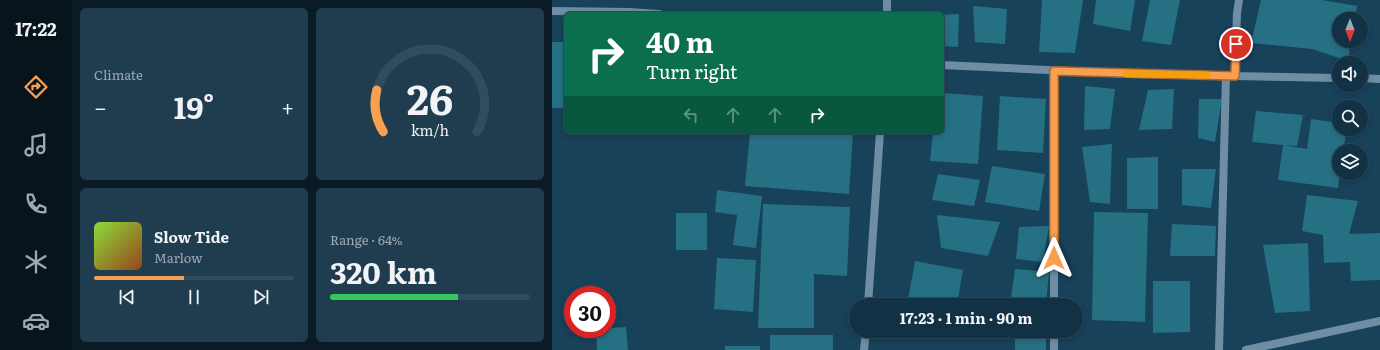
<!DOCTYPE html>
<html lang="en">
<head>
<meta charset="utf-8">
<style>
  :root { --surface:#123144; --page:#1f3d4f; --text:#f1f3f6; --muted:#9ca9b2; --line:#314c5d; --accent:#fa9f4f }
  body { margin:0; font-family:Literata,serif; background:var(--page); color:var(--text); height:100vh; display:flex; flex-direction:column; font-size:15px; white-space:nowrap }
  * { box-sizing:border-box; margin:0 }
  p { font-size:13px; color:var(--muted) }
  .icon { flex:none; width:22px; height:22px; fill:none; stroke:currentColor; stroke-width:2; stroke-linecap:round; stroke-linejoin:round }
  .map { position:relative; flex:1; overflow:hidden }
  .panel { display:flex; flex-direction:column; gap:8px; padding:8px; background:#0a1b25; width:480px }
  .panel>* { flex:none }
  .guide { position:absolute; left:12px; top:12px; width:380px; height:122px; border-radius:6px; box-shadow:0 2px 6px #0003,0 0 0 1px var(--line); background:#0b6e4f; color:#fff; overflow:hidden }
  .needle { width:26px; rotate:180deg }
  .controls { position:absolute; left:780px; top:12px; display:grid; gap:8px }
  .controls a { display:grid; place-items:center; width:36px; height:36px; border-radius:50%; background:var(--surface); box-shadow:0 2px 6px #0003,0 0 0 1px var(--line); font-size:20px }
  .speed { position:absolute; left:12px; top:286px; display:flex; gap:8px; font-size:20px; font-weight:700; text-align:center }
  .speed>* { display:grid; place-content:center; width:52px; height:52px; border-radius:50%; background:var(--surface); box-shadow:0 2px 6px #0003,0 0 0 1px var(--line); line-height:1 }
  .speed .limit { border:6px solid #d22; background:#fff; color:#111 }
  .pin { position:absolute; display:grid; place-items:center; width:34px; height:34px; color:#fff; margin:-17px; border:2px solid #fff; border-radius:50%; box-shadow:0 1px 4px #0007 }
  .me { position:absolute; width:44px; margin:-22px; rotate:0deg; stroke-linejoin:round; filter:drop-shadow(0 0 3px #0008) }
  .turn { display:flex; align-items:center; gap:14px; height:84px; padding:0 16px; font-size:18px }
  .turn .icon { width:52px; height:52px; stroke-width:2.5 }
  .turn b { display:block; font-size:28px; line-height:34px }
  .lanes { display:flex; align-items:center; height:38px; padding:0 16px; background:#0003; justify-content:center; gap:20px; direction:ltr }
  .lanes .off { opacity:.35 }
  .big { font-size:30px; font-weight:700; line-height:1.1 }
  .panel .card { flex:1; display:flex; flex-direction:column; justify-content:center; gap:6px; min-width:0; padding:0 14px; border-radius:6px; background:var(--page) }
  .panel .dial { align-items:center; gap:0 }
  .dial svg { height:104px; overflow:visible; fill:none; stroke:var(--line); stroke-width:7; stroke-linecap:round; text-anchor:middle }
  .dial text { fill:var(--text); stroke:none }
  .song { display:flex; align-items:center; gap:12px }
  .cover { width:48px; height:48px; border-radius:6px; background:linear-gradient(135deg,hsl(90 70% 55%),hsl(20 70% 35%)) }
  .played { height:4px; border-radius:2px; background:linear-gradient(90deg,var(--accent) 45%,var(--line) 45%) }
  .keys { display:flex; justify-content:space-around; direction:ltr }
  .heat { display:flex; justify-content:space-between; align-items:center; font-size:22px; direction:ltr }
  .charge { height:6px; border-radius:3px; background:linear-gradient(90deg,#34c759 64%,var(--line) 0) }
  .panel .tiles { flex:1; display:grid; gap:8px; grid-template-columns:repeat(2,1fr) }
  .trip { position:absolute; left:297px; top:298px; width:234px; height:40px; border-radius:20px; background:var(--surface); box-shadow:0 2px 6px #0003,0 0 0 1px var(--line); font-weight:700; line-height:40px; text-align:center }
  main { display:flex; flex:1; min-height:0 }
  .tab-bar { display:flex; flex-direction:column; width:72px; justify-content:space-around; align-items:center; background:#07141b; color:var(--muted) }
  .tab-bar .icon { width:28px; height:28px }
  .tab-bar .on { color:var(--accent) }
  .tab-bar b { font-size:18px; color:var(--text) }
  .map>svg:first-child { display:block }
</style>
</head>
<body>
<main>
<nav class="tab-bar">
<b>17:22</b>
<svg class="icon on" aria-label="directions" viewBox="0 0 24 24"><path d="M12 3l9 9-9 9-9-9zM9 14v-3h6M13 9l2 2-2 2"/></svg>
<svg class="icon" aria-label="music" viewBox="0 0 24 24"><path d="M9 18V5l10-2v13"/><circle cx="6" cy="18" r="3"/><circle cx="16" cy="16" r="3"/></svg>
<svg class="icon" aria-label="phone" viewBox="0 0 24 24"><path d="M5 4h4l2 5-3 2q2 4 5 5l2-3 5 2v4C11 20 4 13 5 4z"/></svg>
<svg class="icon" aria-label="climate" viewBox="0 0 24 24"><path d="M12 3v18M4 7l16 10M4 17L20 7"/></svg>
<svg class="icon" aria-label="car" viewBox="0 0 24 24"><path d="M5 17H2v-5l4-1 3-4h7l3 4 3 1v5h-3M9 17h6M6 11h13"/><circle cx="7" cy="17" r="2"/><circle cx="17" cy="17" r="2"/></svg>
</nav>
<section class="panel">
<div class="tiles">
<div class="card"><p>Climate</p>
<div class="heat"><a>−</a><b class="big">19°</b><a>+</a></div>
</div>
<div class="card dial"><svg viewBox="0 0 100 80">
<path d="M14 69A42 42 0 1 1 86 69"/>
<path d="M14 69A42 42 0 0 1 9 37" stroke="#fa9f4f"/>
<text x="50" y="56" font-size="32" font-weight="700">26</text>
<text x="50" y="72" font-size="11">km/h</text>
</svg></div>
<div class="card">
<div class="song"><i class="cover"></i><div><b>Slow Tide</b><p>Marlow</p></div></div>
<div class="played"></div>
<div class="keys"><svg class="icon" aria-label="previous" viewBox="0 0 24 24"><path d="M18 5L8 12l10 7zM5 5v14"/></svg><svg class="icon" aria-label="pause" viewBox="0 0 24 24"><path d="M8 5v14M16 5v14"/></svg><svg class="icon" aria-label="next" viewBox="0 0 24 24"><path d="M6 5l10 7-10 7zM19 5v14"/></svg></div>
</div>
<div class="card"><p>Range · 64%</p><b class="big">320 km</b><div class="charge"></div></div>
</div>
</section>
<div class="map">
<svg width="828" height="350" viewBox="0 0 828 350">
  <rect width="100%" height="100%" fill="#18415a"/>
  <path fill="#267084" d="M490,0H531L523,53L487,52Z
    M544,0H583L578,31L541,24Z
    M598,0H628L619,45L590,41Z
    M709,0H770L805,6L803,19H787V41H799L796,61L760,49L699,43Z
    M421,6L455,9L453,44L423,42Z
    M407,14L406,47L390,46V15Z
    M0,42H14V108H0Z
    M533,86L563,89L558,129L532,130Z
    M622,89L620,129L587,130L596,90Z
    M390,93L431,96L426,164L378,161L381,132H390Z
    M448,96L494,99L491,153L445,150Z
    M647,99H670L663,142L646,138Z
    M704,111L751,115L745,146L731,145L755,149L759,119L787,123V129H795L791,151H787V173H788L786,188L726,180L731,145L700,142Z
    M198,132H301L297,194L193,186Z
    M560,144L558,204L538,202L530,147Z
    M606,157V209H575V158Z
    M440,166L493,174L487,211L433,202Z
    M630,169H664L659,208L630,205Z
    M386,174L428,180L422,206L380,200Z
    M165,190L210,196L204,248L181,245L185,215L163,212Z
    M755,195L806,201L797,234L828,233V280L799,281L798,262L772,263L771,235L750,231Z
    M211,204L298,207L295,276L262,274V328H206Z
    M542,212L596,213L593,322L540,320Z
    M124,213H155V250H124Z
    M385,215L448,222L436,256L389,248Z
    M620,224L664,226L663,256H618Z
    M497,226L491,262L464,259L467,227Z
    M756,243L758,311L723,313L711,245Z
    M165,258L204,260L201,312L162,309Z
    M363,261L411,270L405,305H355Z
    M463,269L497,272L494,305H458Z
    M601,281H638V332L601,333Z
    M74,327L76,350H45L44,329Z
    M494,331V350H463V332Z
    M218,335H281V350H218Z
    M173,346H208V350H173Z"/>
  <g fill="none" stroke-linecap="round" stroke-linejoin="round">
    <path stroke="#6f8ea3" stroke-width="8" d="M0,11L77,12L107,14
      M335,14V0
      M390,65L579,74L787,78
      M502,71V305
      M683,76L685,13L687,0
      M809,78L828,79
      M316,305L328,132
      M502,331V350
      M312,350L314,331
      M667,350L674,75
      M694,350L828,321"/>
  </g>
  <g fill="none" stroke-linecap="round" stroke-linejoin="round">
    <g stroke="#a26733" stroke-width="10">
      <path id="route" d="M502,258V71L683,76L684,44"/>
    </g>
    <use href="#route" stroke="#fa9f4f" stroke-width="7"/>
    <path stroke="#f59e0b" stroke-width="7" d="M575,74L655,75"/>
  </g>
</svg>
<div class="controls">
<a><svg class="needle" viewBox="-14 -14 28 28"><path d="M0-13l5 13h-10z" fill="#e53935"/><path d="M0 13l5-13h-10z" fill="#9ca9b2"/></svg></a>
<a><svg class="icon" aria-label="sound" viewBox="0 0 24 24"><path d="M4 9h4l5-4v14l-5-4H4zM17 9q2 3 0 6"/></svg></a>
<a><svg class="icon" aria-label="search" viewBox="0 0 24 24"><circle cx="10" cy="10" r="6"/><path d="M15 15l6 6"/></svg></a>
<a><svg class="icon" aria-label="layers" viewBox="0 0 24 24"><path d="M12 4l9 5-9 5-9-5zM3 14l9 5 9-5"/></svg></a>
</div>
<div class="speed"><div class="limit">30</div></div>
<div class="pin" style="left:684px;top:44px;background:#d93025"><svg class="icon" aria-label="arrive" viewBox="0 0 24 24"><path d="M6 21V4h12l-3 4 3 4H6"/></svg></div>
<svg class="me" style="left:502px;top:258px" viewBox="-20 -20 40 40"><path d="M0-17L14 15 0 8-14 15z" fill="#fa9f4f" stroke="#fff" stroke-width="4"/></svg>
<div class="trip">17:23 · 1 min · 90 m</div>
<div class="guide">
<div class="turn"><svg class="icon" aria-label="right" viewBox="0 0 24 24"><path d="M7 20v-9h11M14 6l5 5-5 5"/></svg><div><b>40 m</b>Turn right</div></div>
<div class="lanes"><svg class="icon off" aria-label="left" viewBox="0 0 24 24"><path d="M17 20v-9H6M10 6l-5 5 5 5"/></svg><svg class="icon off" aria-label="ahead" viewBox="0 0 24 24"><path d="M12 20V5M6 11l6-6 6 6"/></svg><svg class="icon off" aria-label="ahead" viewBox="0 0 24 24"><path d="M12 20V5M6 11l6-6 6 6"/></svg><svg class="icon" aria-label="right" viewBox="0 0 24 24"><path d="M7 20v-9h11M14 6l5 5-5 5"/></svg></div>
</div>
</div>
</main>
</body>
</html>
